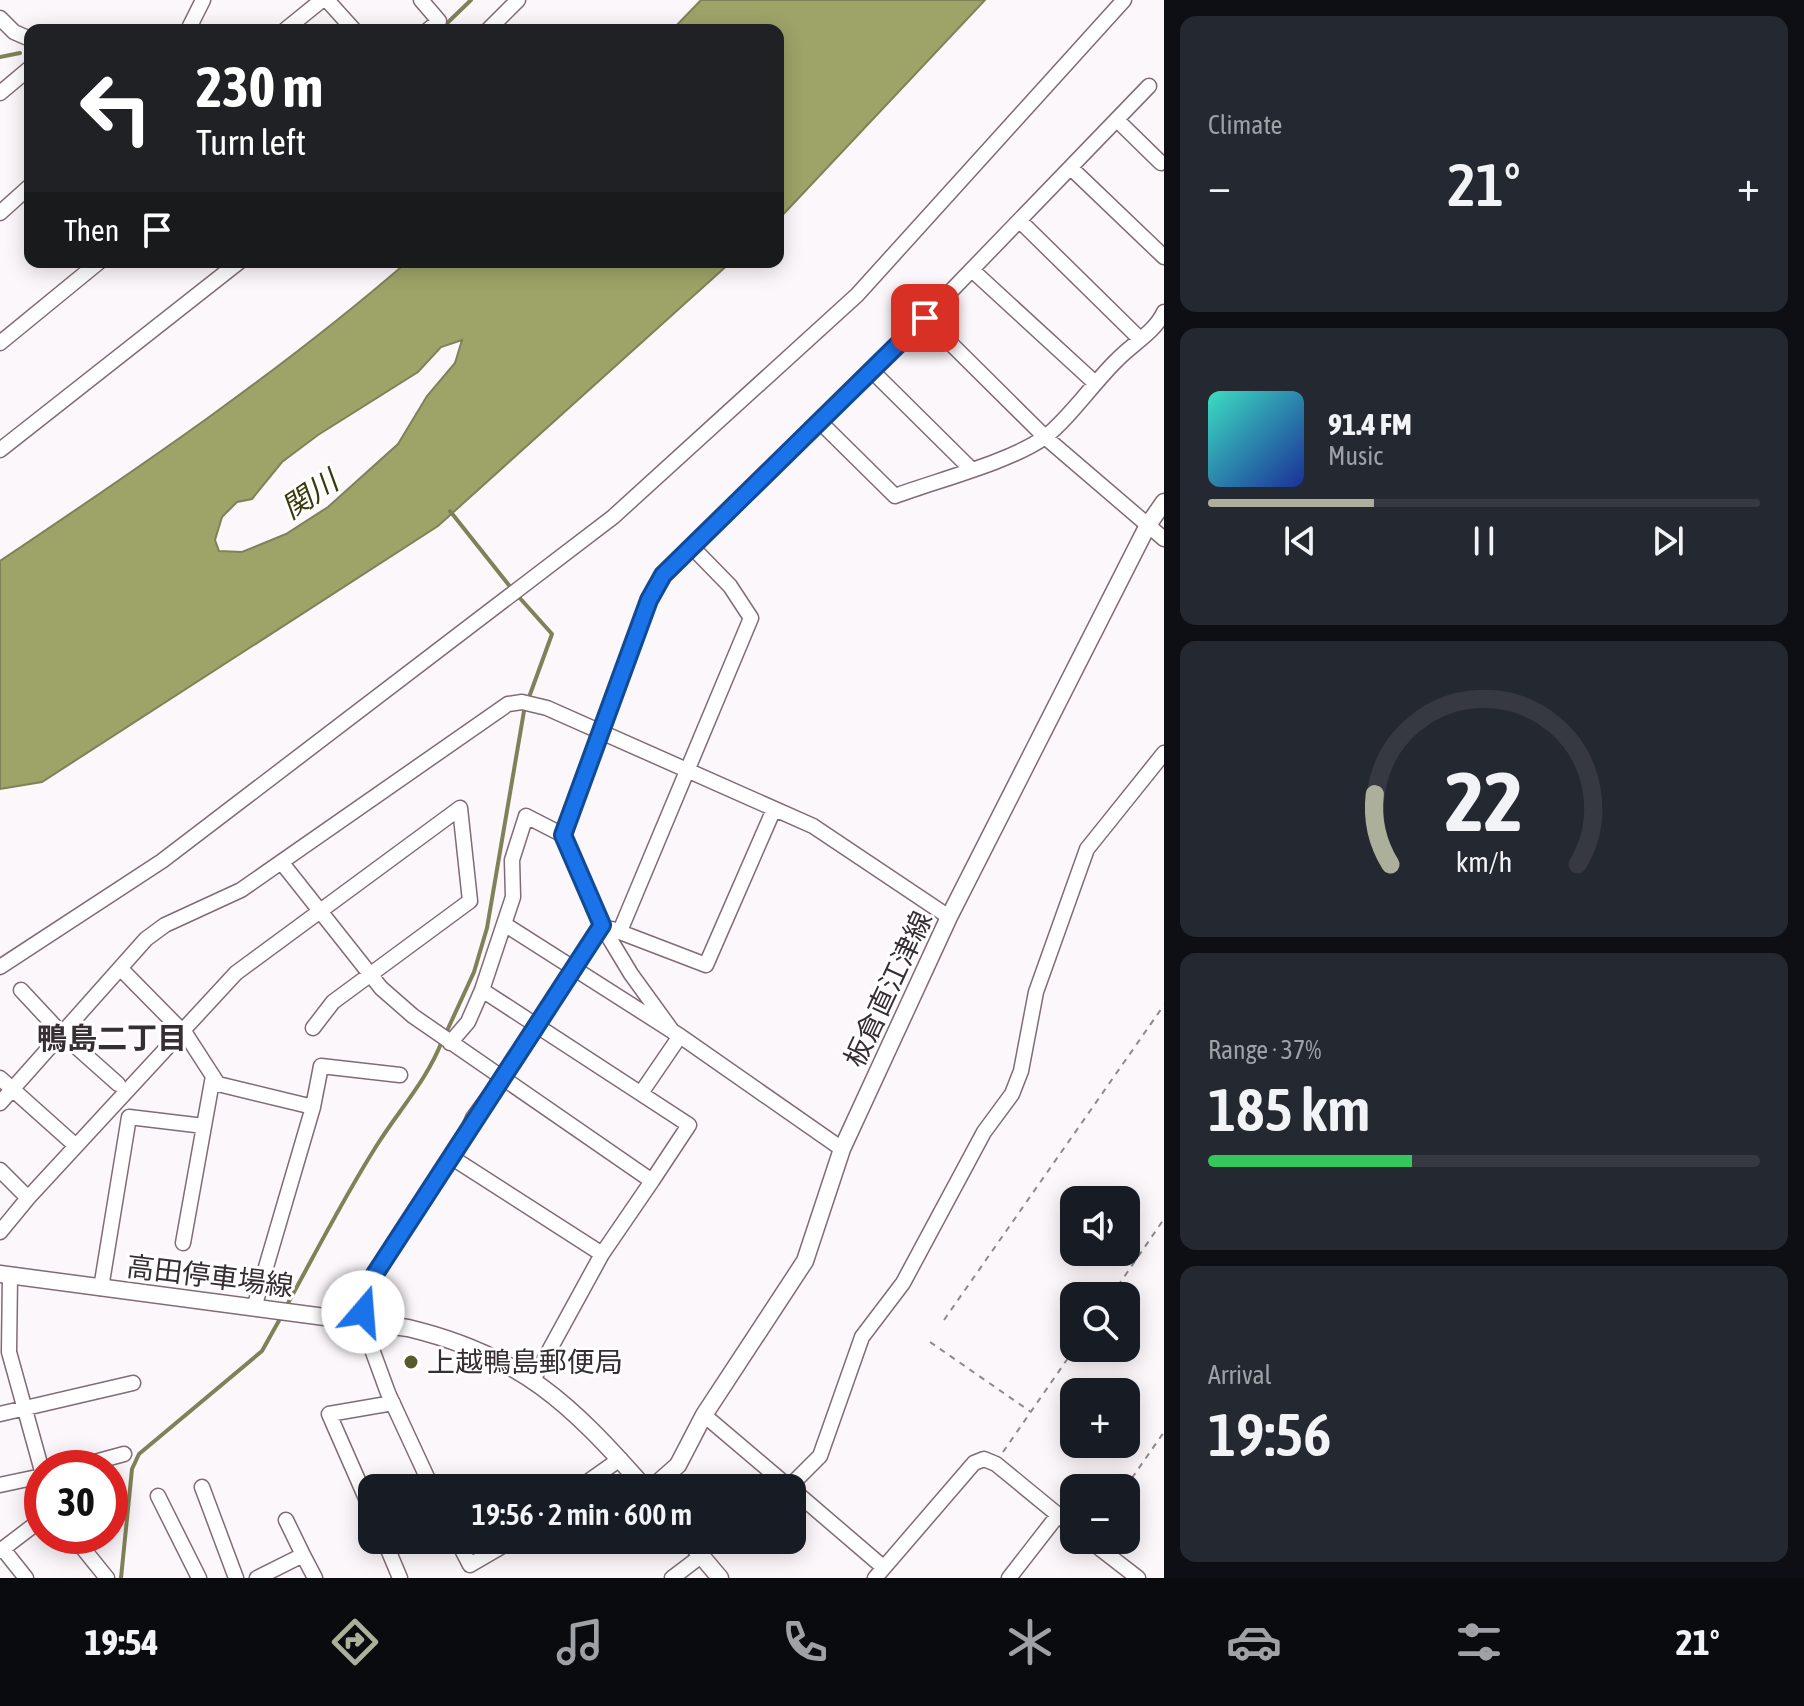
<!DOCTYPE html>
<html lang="en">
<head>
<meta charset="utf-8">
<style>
  :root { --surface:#171b24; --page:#242831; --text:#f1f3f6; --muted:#9ea1a6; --line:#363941; --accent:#acaf9a }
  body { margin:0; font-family:"Asap Condensed","Noto Sans JP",sans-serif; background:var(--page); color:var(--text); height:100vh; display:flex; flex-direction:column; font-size:30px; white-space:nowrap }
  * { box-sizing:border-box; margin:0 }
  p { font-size:26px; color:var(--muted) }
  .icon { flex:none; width:44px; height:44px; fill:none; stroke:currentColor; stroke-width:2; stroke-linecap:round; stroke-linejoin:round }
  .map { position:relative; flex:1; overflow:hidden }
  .sheet { display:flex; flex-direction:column; gap:16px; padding:16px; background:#0d0f14; width:640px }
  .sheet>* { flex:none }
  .top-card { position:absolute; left:24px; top:24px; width:760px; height:244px; border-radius:16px; box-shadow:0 4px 20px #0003; background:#202124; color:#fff; overflow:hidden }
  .fabs { position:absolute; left:1060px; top:1186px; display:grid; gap:16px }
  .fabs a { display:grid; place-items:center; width:80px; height:80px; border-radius:16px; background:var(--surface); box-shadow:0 4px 20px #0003; font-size:40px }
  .speed { position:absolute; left:24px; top:1450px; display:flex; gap:16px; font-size:40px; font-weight:700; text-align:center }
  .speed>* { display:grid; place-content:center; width:104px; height:104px; border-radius:50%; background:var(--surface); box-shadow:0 4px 20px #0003; line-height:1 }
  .speed .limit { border:12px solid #d22; background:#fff; color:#111 }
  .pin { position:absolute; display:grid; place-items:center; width:68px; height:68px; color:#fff; margin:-34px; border-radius:16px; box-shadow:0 4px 12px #0006 }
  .me { position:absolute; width:88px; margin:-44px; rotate:18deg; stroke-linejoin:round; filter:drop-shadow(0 0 6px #0008) }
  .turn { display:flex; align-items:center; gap:28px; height:168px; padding:0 40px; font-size:36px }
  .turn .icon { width:104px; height:104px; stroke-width:2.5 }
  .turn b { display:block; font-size:56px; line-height:68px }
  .then { display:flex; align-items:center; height:76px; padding:0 40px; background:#0003; gap:16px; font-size:30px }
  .big { font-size:60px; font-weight:600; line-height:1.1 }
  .sheet .tile { flex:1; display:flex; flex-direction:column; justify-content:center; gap:12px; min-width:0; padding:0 28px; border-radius:16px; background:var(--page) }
  .sheet .dial { align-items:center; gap:0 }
  .dial svg { height:208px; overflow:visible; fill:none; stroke:var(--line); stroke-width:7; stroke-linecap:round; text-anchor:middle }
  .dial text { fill:var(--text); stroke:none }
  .song { display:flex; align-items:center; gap:24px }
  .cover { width:96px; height:96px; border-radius:12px; background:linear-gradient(135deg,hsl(170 70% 55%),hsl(230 70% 35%)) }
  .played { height:8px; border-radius:4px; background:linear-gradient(90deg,var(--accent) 30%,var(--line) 30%) }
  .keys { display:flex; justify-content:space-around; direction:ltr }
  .heat { display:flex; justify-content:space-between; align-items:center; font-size:44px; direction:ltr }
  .charge { height:12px; border-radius:6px; background:linear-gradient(90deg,#34c759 37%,var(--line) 0) }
  .trip { position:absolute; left:358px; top:1474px; width:448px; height:80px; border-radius:16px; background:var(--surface); box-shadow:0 4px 20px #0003; font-weight:600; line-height:80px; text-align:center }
  .tabs { display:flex; height:128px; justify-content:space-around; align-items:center; background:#090b0e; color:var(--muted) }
  .tabs .icon { width:56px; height:56px }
  .tabs .selected { color:var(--accent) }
  .tabs b { font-size:36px; color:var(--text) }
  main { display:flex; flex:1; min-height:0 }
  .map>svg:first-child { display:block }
</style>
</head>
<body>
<main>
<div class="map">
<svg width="1164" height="1578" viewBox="0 0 1164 1578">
  <rect width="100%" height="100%" fill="#fcf7fa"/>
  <path fill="#9ea468" stroke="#7f8158" stroke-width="2" fill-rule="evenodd" d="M701,0H985L778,220V30H672Z
    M407,262H731L438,526L42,782L0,789V561C140,467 280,372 407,262ZM462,340L455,363L427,396L398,444L328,507L286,534L242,552L219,551L215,540L222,517L237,502L252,499L282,462L318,435L418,372L441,347Z"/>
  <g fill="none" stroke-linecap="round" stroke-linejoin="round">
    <path stroke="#7f8158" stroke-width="4" d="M440,30L471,0
      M0,57L20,53
      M450,511L512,589
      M446,1033L474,972L487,928L524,711L552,634L518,596
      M287,1305C316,1252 344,1197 377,1145C399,1110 427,1080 442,1041
      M121,1578L132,1469L139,1454L262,1351L281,1317"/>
    <g stroke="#806b77" stroke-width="17">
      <path id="minor" d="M327,0L354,30
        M421,0L439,21L428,30
        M0,18L14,32L30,39
        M188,30L203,0
        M285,30L322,0
        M488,30L518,0
        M0,93L30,68
        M1117,120L1161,163
        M1071,168L1164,257
        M0,213L30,186
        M1020,221L1139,338
        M972,270L1094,382
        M925,318L1045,437L1164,539
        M0,343L99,262
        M871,370L970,468
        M819,421L895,496C938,480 1010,462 1045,437C1067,421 1095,381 1117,360C1132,344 1155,332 1164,312
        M0,450L239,262
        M282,863L381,988L413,1016L652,1181L602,1254L533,1380
        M504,924L680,1036L842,1149
        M612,929L706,965L774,809
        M620,931L751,618L730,586L691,546
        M0,967L162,861L613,517L857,295L1124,0
        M121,969L187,1036L218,1084L313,1107L254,1308
        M21,990L64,1036L118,1084
        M482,990L513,897L512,860L526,816L563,835
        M673,1032L631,974L599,921L563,835L649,600L663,575L681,556L925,318L1149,86
        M450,1043L468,1022L482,990L689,1125L652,1181
        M0,1078L76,1146
        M641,1093L680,1036
        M0,1103L146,939L165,925L241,890L508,704L522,702L547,708L813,826L949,917
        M313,1107L321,1066L400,1075
        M451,1157L602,1254
        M0,1170L28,1198L0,1232
        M28,1198L236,973L460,808L470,901L333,1002L313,1028
        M183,1243L213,1076
        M10,1276L9,1352L42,1471
        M101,1288L129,1117L204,1126
        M0,1414L133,1383
        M704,1415L790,1488
        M73,1468L124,1454
        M0,1485L42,1476
        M202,1487L236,1578
        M789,1487L820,1456L862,1337L903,1283L984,1132L1012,1094L1021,1071L1036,992L1087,849L1164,753
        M432,1488L388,1393L362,1322L365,1298L375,1274L465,1137L473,1118L517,1058L602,925
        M579,1488L620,1459
        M792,1489L883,1567
        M158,1496L199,1578
        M372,1512L329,1414L393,1403
        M286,1520L303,1555
        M73,1536L107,1578
        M384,1540L400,1578
        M457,1540L470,1565L513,1540
        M1089,1540L1138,1578
        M3,1549L26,1578
        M0,1551L42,1519
        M257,1578L303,1555L315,1578
        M672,1578L701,1556
        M875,1578L974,1463L984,1459L996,1464L1074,1528
        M1009,1578L1058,1515"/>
    </g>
    <g stroke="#806b77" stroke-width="19">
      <path id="major" d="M0,1274L408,1328C521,1355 571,1404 645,1488
        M652,1488L678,1465L704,1415L805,1261L842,1149L949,917L1148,525L1164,502
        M688,1540L720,1578"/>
    </g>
    <path stroke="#90888d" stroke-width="2" stroke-dasharray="6 6" stroke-linecap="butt" d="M1111,1296L1164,1219
      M944,1320L1164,1005
      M930,1342L1031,1412
      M1003,1452L1075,1348
      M1125,1488L1164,1432"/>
    <use href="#minor" stroke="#fff" stroke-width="14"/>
    <use href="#major" stroke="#fff" stroke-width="16"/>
  </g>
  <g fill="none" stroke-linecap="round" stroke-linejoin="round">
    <g stroke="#114b97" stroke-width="20">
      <path id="route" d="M363,1312L375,1274L602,925L563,835L649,600L663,575L925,318"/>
    </g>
    <use href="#route" stroke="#1a73e8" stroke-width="14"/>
  </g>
  <circle fill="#585b29" stroke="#fff" stroke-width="3" cx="411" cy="1362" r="8"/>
  <g text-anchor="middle" stroke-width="6" stroke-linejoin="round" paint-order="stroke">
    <g font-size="28" fill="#372e33" stroke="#fff">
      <text transform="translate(888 989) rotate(-65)" y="10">板倉直江津線</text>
      <text transform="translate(210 1276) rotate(7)" y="10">高田停車場線</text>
    </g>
    <g font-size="28" fill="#372e33" stroke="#fff" text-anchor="start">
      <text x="427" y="1372">上越鴨島郵便局</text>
    </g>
    <g font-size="30" font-style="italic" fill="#383b0b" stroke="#fff">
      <text transform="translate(310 495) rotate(-34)" y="10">関川</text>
    </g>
    <g font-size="30" font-weight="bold" fill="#372e33" stroke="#fff">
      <text x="112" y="1049">鴨島二丁目</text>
    </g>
  </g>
</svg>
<div class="fabs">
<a><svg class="icon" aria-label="sound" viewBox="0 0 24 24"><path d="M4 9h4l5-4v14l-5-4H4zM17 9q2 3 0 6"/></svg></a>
<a><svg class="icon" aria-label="search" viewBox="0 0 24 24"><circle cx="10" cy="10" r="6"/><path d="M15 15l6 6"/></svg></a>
<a>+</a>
<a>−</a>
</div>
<div class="speed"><div class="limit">30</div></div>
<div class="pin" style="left:925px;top:318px;background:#d93025"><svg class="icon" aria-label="arrive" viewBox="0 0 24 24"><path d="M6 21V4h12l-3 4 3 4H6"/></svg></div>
<svg class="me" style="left:363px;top:1312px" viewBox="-20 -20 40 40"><circle r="19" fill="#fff"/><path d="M0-13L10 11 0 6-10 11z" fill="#1a73e8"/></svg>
<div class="trip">19:56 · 2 min · 600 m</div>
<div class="top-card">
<div class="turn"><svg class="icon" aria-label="left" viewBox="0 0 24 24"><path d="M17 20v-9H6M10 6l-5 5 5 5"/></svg><div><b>230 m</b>Turn left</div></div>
<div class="then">Then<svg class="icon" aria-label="arrive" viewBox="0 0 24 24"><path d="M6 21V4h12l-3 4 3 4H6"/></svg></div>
</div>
</div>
<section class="sheet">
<div class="tile"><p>Climate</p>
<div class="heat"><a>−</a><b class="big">21°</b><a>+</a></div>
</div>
<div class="tile">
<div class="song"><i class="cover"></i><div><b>91.4 FM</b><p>Music</p></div></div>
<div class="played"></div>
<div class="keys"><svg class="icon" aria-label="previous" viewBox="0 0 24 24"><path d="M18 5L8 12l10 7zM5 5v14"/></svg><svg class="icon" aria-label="pause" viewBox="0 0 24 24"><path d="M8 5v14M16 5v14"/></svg><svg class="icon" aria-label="next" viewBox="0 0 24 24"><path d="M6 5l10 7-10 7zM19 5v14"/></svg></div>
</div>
<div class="tile dial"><svg viewBox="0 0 100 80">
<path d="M14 69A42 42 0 1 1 86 69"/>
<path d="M14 69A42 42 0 0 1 8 42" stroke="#acaf9a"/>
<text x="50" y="56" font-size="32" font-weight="700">22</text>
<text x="50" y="72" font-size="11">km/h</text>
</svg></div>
<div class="tile"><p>Range · 37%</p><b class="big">185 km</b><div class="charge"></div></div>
<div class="tile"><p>Arrival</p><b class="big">19:56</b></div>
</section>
</main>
<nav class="tabs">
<b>19:54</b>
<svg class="icon selected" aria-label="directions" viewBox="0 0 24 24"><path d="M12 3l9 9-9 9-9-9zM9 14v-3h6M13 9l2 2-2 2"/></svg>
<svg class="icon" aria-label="music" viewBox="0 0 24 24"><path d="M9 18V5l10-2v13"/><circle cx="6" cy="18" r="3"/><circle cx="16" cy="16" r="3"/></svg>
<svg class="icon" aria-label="phone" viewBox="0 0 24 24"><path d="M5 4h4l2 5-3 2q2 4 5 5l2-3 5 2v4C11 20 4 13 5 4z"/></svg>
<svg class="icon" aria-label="climate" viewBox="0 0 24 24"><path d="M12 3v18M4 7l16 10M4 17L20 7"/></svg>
<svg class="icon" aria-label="car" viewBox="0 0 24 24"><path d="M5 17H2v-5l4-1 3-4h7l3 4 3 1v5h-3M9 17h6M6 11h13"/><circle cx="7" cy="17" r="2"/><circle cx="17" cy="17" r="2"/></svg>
<svg class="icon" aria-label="filters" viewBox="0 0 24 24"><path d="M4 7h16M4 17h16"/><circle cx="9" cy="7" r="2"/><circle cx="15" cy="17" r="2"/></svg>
<b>21°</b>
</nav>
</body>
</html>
